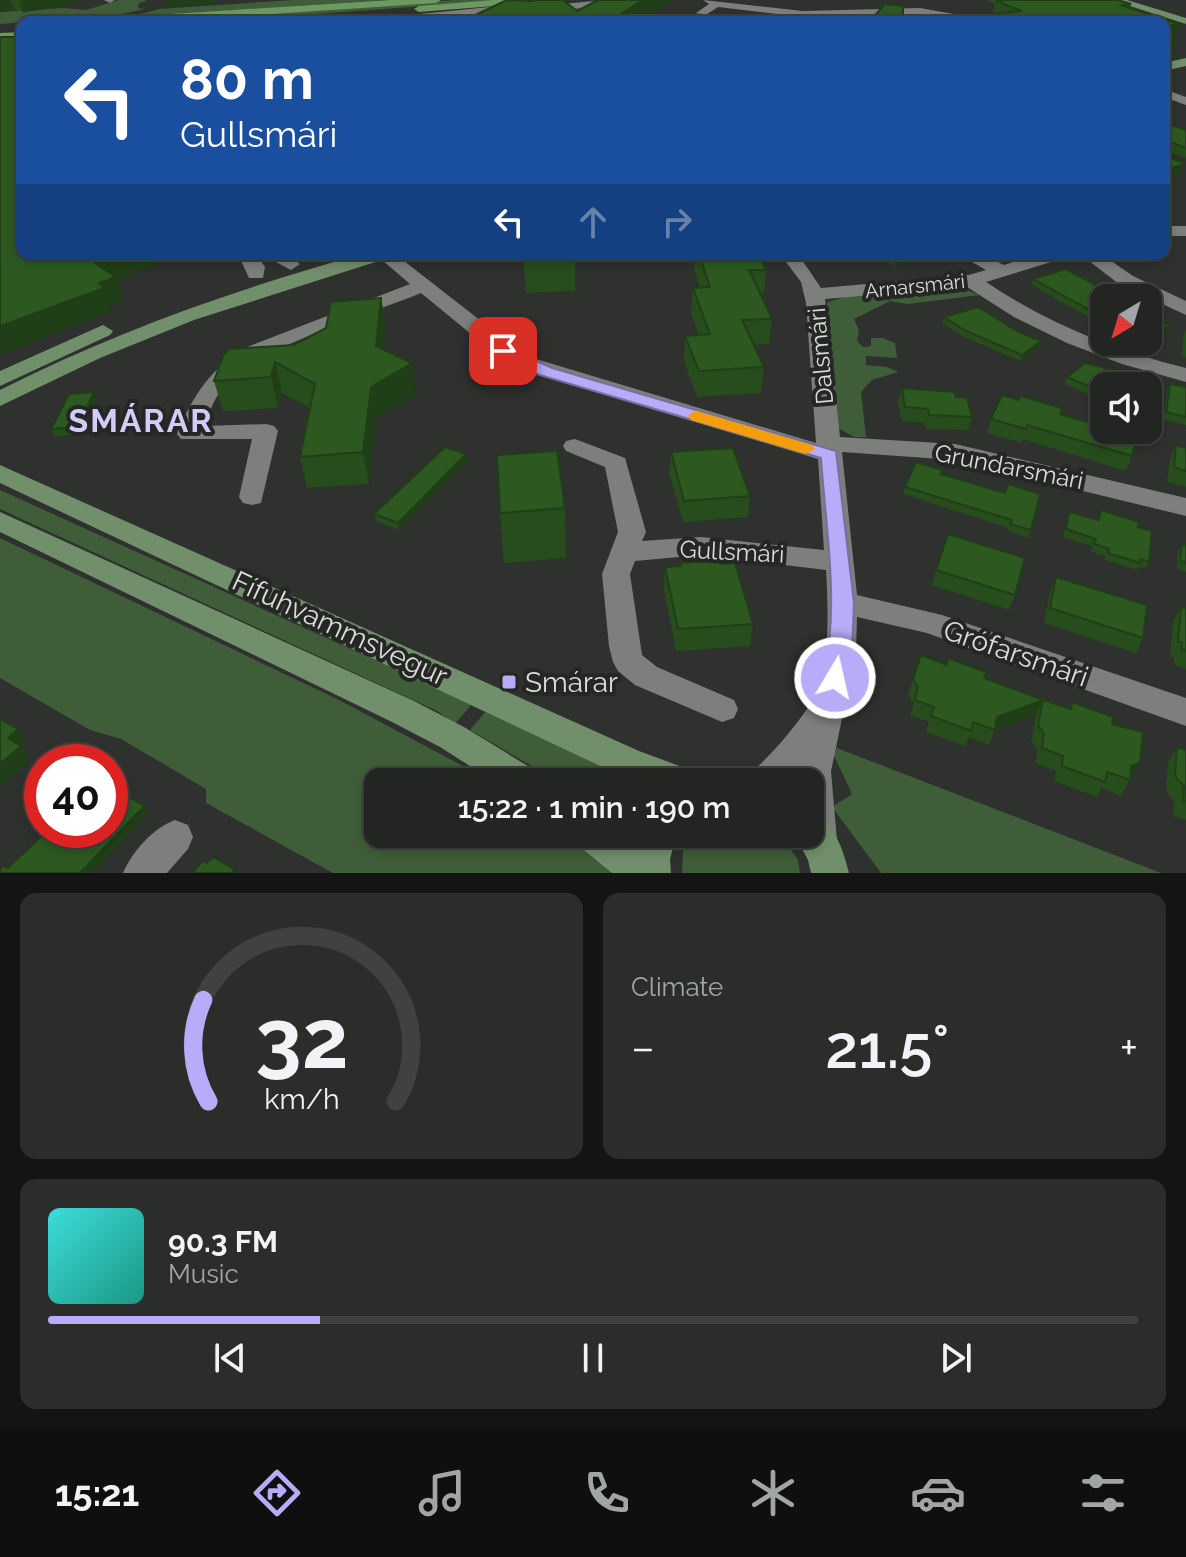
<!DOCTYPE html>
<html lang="en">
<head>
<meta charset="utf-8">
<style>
  :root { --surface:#222522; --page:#2a2d2a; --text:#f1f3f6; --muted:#a2a5a5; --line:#3f4240; --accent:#b6acf8 }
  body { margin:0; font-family:Raleway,sans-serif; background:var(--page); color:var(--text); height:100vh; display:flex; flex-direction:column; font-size:30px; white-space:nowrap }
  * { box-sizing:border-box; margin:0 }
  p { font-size:26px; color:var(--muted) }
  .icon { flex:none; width:44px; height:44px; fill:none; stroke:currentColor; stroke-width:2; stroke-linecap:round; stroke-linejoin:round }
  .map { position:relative; height:873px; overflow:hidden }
  .drawer { display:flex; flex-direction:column; gap:20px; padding:20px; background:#131413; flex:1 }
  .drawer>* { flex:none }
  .banner { position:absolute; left:16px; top:16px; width:1154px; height:244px; border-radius:16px; box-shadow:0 4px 12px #0003,0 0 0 2px var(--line); background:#1a4fa0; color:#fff; overflow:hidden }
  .needle { width:52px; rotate:218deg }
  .controls { position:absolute; left:1090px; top:284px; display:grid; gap:16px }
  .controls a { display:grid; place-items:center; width:72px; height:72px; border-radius:16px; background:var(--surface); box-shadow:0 4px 12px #0003,0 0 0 2px var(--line); font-size:40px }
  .speed { position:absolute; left:24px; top:744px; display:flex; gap:16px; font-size:40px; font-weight:700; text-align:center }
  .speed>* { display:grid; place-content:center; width:104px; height:104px; border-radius:50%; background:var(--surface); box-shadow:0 4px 12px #0003,0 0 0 2px var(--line); line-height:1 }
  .speed .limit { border:12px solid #d22; background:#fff; color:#111 }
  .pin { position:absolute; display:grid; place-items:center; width:68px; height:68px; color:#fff; margin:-34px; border-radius:16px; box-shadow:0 4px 12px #0006 }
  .me { position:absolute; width:88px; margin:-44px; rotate:9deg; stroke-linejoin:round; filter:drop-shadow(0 0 6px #0008) }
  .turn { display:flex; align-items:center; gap:28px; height:168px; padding:0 32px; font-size:36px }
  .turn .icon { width:104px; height:104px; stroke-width:2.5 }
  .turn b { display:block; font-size:56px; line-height:68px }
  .lanes { display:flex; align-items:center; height:76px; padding:0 32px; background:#0003; justify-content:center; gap:40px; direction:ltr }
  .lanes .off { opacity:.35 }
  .big { font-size:60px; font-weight:600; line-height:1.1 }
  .drawer .widget { flex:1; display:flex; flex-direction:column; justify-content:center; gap:12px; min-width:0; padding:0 28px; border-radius:16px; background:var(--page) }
  .drawer .dial { align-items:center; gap:0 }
  .dial svg { height:208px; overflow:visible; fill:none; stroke:var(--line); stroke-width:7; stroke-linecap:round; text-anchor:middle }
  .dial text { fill:var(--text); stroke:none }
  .song { display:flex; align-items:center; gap:24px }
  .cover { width:96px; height:96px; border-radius:12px; background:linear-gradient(135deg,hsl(180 70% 55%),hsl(170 70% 35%)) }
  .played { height:8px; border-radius:4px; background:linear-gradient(90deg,var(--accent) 25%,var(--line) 25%) }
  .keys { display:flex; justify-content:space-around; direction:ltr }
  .heat { display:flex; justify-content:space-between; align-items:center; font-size:44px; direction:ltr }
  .drawer .tiles { flex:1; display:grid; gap:20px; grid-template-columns:1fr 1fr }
  .widget:last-child { grid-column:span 2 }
  .trip { position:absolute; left:364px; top:768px; width:460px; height:80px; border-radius:16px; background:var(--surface); box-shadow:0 4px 12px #0003,0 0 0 2px var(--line); font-weight:600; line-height:80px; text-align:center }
  .dock { display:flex; height:128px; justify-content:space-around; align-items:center; background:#0e0f0e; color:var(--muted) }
  .dock .icon { width:56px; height:56px }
  .dock .selected { color:var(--accent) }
  .dock b { font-size:36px; color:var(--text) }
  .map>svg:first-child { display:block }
</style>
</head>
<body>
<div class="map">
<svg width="1186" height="873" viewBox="0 0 1186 873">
  <rect width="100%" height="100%" fill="#2e312e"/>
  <path fill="#3f5d38" d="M119,0H144L147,1L139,3L138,8L145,9L112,16L0,24V12L62,8L86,10Z
    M293,0H387L139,17L140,14L159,9Z
    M456,0H507L205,22H133Z
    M966,290L980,295L908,304L890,301L854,319L859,330L857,341L863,347L871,346V338H883L895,343L897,358L866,356V365L887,367L898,372L872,380L861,392L866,437H854L838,428L826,306L828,302L847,296Z
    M0,490L472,704L455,724L437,711L0,509Z
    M0,538L339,700L493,782H378V834H570L614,873H333L206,803V789L121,739L90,730L0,678Z
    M487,710L634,782H559L470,730Z
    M829,745L1161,873H881L832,807L852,794Z
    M692,834H780L798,860L800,873H682L683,851Z"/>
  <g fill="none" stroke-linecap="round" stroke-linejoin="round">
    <path fill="#7c7f7b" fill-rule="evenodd" d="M104,0H115L110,3Z
      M606,0H645L640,3L517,14L492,22H476L516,8Z
      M703,0L803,11L920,8L965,16L960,19L920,14L803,17L718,7L695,22H683L709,4Z
      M500,6L505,9L504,11C454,21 414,22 364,22L369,19Z
      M1164,89L1186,97V105L1164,97Z
      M1164,226H1186V236H1164Z
      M238,254H256L265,267L263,278H249Z
      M261,254H285L300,264L291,270Z
      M375,254H395L526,356L816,443L806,303L801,282L780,254H798L821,288L969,275L986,270L958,254H981L1004,265L1039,254H1067L1064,258L986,282C1047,323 1115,351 1186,368V382L1122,364L1067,343L1014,317L967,287L825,299L840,437L955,444L1186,498V516L955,460L842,452L857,595L942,615L1186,698V726L927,633L857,617L856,652L831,771L837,841L832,853L819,858L806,853L800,834H810V782H797V772L788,782H747L753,771C775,751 797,725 813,700C831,672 828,603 826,570L701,555L635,561L630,574L642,655L657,667L734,700L738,709L734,718L722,722L635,685L618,671L613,662L609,646L602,574L618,532L605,467L566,451L563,446L566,441L575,439L625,458L646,532L642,541L701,537L824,550L818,459L510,366L421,293C372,313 260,347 227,383C215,395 210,411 204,426L266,424L274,426L278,431L261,503L252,505L243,503L239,497L252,439H181L177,434C193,395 210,369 247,347L410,284Z
      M1080,254H1101L1133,276L1186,301V315L1119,284Z
      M175,820L188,825L193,837L188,849L167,873H123C132,852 153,828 175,820Z"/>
    <path fill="#728f6c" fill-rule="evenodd" d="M1111,0H1127L1186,18V24Z
      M1186,58V66L1164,71V63Z
      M362,254H391L388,258L194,320L100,358L0,406V390C116,331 237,289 362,254Z
      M103,325L113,331L110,335L0,386V371Z
      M0,465L639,751L693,771L699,782H640L615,773L0,483Z
      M0,512L414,701L464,727L536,771L542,782H495L440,747L390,721L0,532Z
      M810,812C834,821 843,849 849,873H811L808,860L794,834H810Z
      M574,834H620L636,846L641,834H677L670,859L671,873H612L579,846Z"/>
    <path fill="#6c9962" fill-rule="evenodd" d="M390,0H441L436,3L152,22H77L120,14L125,17Z
      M493,0H536L531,3L419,12L414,9L419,6Z
      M22,32V38L0,39V33Z"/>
  </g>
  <path fill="#274d1c" d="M0,0H82L54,8L23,12L14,9L0,12Z
    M673,0L640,22H475V15L577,11Z
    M986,0H1118L1131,4L1130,8L1179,24L1173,42L1164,43V22H990L995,4Z
    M694,14L761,22H694Z
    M1164,122L1186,130V158L1164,150L1165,155L1182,172L1168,177L1166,180L1164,181Z
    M523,254H575V291L526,293Z
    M695,254H759L766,270L764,293L760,294L772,319L769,344L754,345L764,367L761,393L697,397L684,361L685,336L699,335L691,313L693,288H700L694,269Z
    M874,254H930L894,266Z
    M1033,279L1104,298V326L1032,285Z
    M381,298L386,327L383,349L416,394L376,418L369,484L307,488L300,457L310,408L282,393L278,408L223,411L214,381L294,345Z
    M944,317L1017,331L1041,341L1039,347L1020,361L962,336L942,323Z
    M1186,329V358L1181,356L1184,335Z
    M1067,377L1104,386V401L1065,384Z
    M1170,384L1186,387V425L1163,419L1167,391Z
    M902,388L956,397L972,417L968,430L926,429L924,423L902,421L898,402Z
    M97,398L80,434L54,436L51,429Z
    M1019,400L1060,414L1132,456L1126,471L1023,439L1021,443L987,433L991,419Z
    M1176,445L1186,448V487L1167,482L1170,459Z
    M671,452L750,496L748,517L683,522L669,473Z
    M467,461L399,530L376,521L374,514Z
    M941,474L1031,530L1028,538L1008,531L1009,528L903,494L905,487Z
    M565,508L566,558L504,563L500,513Z
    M1101,510L1138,527L1149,562L1145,569L1138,567L1137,570L1105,560L1106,556L1091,552L1092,546L1063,537L1069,512L1098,520Z
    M1182,544L1186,545V572L1177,569L1178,551Z
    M680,563L753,624L750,646L676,651L664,589L665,567L680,566Z
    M936,570L1015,595L1009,610L932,585Z
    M1056,577L1143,638L1136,653L1044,623L1050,592Z
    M1181,607L1186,608V669L1174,665V657H1170L1173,622Z
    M921,655L1069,708L1072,702L1112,724L1132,778L1130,779L1121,796L1102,788L1097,797L1054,781L1056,771L1035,763L1038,750L1031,741L1036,715L994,731L989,745L969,737L965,746L926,732L929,722L910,715L914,703L908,695Z
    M1177,747L1186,750V820L1173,816L1174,801L1166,791L1168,762Z"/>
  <path fill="#203e17" d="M0,0H11L14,9L0,12Z
    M28,0H82L54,8L23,12L19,1Z
    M165,0H216V3L166,6Z
    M643,0H673L640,22H590V21Z
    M1179,24L1173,42L1164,43V26Z
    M1185,164L1182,172L1168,177L1166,180L1164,181L1165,170Z
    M117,254H180L117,280L124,301L110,306L112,311L0,355V326L95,263Z
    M907,254H930L894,266L895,258Z
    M381,298L386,327L380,376L376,346Z
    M1171,325L1168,331L1148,338V332Z
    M1041,341L1039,347L1020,361L1022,355Z
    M275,362L282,393L278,408L271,377Z
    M412,363L416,394L376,418L369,484L363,452L371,387Z
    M94,392L97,398L80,434L78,427Z
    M466,454L467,461L399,530L398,523Z
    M1043,700L1036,715L994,731L997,717Z
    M18,729L27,744L23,748L30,761L0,787V764L8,738Z
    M1140,763L1132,778L1128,780L1131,766Z
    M144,806L148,814L92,873H80Z"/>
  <path fill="#2d5921" stroke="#203e17" stroke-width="2" d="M507,0L533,1L536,0H563L577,11L598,0H643L613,19L590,21L592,22H524L475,15Z
    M1007,0H1118L1131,4L1121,5L1179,24L1164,26V22H1012L992,14L1022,11L996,1Z
    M885,4L903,6V16L898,22H851L853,20L869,22Z
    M694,14L761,22H706Z
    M398,18V22H343Z
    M0,37H22V254H117L95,263L116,277L99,283L104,288L0,326Z
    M1164,122L1186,130V148L1168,141L1164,143L1165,155L1185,164L1165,170L1170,171L1164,173Z
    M699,254H759L766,270H749L772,319L742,320L764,367L699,371L685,336L710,334L693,288L710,287Z
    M889,254H907L895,258Z
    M1066,269L1119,298H1104V318L1033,279Z
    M381,298L376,346L412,363L371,387L363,452L300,457L315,384L275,362L271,377L214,381L224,354L229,349L294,345L326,328L331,302Z
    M978,307L1017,331L1041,341L1022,355L964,330L944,317Z
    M1148,320L1171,325L1148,332Z
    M1085,363L1102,367L1135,381L1129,386H1104V393L1067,377Z
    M1170,384L1186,387V417L1166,412Z
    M902,388L954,392L956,397L967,398L972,417L929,415L928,409L905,407Z
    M94,392L78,427L51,429L69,394Z
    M1002,395L1019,400L1021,396L1062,408L1060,414L1098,425L1100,418L1104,419V430H1116L1137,436L1132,456L1027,425L1026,429L991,419Z
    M1176,445L1186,448V471L1174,467Z
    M445,447L466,454L398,523L374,514Z
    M733,448L750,496L684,501L671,452Z
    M557,451L565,508L500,513L497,455Z
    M916,462L942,470L941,474L1005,493L1008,484L1040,494L1031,530L1010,524L1012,520L905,487Z
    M1101,510L1139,522L1138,527L1152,531L1149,562L1141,559L1140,563L1108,553L1109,549L1094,544L1096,539L1066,529L1069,512L1099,520Z
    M948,534L1025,558L1015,595L936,570Z
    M1182,544L1186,545V563L1180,561Z
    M718,560L720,564L735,563L753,624L678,629L665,567L681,566L680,563Z
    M1056,577L1147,605L1143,638L1050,608Z
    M1181,607L1186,608V651L1182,650V642H1178Z
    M921,655L947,665L948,658L986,672L984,678L1043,700L1071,709L1072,702L1113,717L1112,724L1143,732L1140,763L1131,766L1130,780L1107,772L1105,782L1062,766L1063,756L1042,748L1044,734L1038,725L1043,700L997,717L995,730L973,722L971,731L931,716L934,707L915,700L918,687L913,679Z
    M0,719L18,729L8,738L21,746L0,764Z
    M1177,747L1186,750V802L1183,801L1184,786L1175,776Z
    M110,785L144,806L80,873H0V869L4,866L8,868L48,830H110Z
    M213,857L235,870L232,873H192L203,861L207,863Z"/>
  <path fill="#b6acf8" stroke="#7670a1" stroke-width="2" d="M503,346L552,368L836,451L854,603L852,652L843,685L835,688L826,685L823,678C840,607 826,531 821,458L540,375L512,365L497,355V348Z"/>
  <path fill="#f59e0b" d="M697,411L812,445L815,449L806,454L691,420L688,416L691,413Z"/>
  <rect fill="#b6acf8" stroke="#252724" stroke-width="3" x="501" y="674" width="16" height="16" rx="4"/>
  <g text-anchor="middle" stroke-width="8" stroke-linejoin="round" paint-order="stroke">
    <g font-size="20" fill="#dadbda" stroke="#252724">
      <text transform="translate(915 286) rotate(-6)" y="7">Arnarsmári</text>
    </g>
    <g font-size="24" fill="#dadbda" stroke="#252724">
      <text transform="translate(821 356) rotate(-95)" y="8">Dalsmári</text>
      <text transform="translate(1009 467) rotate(11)" y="8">Grundarsmári</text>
      <text transform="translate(732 552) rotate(3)" y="8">Gullsmári</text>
    </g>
    <g font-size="28" fill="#dadbda" stroke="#252724">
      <text transform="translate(340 628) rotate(25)" y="10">Fífuhvammsvegur</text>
      <text transform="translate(1016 653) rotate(19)" y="10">Grófarsmári</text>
    </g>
    <g font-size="28" fill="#dadbda" stroke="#252724" text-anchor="start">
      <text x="525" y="692">Smárar</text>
    </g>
    <g font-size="32" font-weight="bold" letter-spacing="2" fill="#d1ccf8" stroke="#252724">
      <text x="141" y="432">SMÁRAR</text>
    </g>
  </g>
</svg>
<div class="controls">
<a><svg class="needle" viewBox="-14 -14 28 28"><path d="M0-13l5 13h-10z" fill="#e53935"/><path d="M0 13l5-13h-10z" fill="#a2a5a5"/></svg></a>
<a><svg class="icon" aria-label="sound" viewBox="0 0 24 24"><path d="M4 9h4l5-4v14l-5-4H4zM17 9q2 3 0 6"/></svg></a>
</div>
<div class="speed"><div class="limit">40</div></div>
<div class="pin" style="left:503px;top:351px;background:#d93025"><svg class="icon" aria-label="arrive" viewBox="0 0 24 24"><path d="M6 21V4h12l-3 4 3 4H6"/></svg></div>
<svg class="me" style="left:835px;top:678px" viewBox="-20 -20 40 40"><circle r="17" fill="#b6acf8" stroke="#fff" stroke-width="3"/><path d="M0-11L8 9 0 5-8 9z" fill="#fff"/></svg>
<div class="trip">15:22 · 1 min · 190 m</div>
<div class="banner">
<div class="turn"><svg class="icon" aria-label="left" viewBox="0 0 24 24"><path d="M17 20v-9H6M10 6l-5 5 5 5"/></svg><div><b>80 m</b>Gullsmári</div></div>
<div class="lanes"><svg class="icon" aria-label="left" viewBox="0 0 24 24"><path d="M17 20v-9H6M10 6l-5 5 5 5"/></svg><svg class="icon off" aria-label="ahead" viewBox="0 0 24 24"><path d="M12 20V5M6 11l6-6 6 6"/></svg><svg class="icon off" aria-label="right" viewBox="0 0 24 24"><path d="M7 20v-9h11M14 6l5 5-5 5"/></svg></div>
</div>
</div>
<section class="drawer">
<div class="tiles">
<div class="widget dial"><svg viewBox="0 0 100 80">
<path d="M14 69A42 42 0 1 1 86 69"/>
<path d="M14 69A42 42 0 0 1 12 30" stroke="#b6acf8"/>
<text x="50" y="56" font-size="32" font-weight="700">32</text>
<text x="50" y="72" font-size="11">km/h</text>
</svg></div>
<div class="widget"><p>Climate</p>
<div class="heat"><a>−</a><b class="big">21.5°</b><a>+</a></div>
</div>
<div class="widget">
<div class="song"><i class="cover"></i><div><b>90.3 FM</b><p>Music</p></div></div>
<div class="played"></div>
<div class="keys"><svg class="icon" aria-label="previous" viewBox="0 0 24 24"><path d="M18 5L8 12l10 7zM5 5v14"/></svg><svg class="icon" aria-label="pause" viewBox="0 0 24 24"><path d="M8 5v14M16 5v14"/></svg><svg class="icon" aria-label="next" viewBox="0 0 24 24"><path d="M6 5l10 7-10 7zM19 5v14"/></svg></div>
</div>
</div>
</section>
<nav class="dock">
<b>15:21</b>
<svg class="icon selected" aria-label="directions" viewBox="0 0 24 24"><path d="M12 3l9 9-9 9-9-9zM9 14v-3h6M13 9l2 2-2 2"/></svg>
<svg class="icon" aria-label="music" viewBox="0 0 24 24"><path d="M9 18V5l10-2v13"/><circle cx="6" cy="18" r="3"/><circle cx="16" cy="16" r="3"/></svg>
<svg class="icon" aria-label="phone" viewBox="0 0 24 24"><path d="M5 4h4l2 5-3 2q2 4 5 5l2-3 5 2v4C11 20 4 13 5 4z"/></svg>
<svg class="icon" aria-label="climate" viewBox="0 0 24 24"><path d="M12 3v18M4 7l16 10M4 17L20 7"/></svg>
<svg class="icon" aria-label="car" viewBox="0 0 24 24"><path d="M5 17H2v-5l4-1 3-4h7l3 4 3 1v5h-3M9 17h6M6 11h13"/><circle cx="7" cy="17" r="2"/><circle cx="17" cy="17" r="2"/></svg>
<svg class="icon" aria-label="filters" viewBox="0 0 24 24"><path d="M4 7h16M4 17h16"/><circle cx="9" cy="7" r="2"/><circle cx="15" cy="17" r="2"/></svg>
</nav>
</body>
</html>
